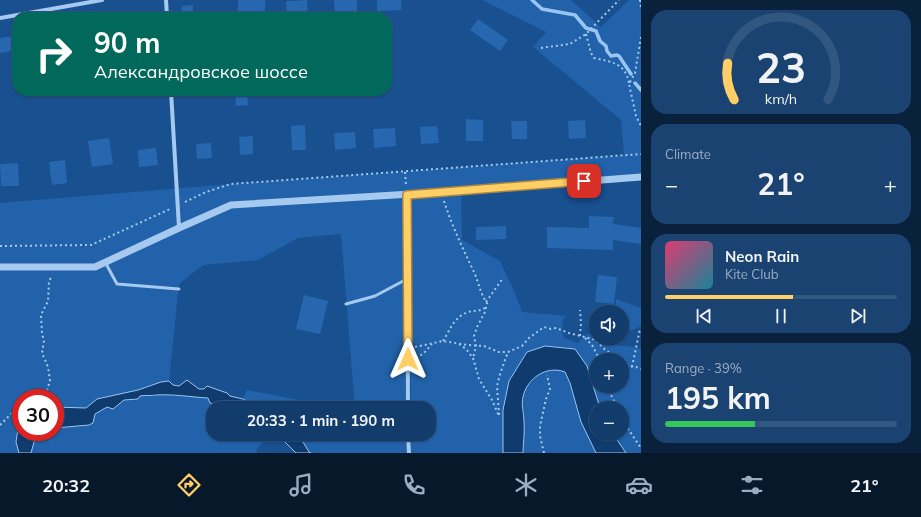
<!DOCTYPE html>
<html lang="en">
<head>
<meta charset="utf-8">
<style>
  :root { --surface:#123c6c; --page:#1b4372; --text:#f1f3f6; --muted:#9cadc2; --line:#31567f; --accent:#ffce65 }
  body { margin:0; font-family:Mulish,sans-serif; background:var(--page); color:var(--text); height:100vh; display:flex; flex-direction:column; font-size:15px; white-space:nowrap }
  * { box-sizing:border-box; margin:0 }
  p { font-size:13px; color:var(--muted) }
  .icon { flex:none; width:22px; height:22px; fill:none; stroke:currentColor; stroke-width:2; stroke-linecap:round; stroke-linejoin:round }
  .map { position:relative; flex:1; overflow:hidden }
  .sheet { display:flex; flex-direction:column; gap:10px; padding:10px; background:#0a213b; width:280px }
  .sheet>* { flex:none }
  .guide { position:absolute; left:12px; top:12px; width:380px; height:84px; border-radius:16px; box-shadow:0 1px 3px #0004,0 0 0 1px var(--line); background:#00695c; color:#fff; overflow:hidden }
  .buttons { position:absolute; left:589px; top:305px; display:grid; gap:8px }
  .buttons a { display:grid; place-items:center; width:40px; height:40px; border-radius:50%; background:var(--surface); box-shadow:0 1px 3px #0004,0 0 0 1px var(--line); font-size:20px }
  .speed { position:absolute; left:12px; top:389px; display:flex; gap:8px; font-size:20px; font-weight:700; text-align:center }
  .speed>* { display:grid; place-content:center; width:52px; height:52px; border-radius:50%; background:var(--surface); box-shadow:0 1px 3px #0004,0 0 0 1px var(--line); line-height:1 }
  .speed .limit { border:6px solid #d22; background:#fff; color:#111 }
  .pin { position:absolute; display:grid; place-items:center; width:34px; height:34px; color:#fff; margin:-17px; border-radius:8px; box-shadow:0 2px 6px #0006 }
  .me { position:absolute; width:44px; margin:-22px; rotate:0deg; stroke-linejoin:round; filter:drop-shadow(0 0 3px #0008) }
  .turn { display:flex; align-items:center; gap:14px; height:84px; padding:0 16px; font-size:18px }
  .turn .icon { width:52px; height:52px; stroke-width:2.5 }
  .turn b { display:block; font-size:28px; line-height:34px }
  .big { font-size:30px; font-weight:700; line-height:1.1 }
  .sheet .tile { flex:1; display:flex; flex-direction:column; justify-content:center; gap:6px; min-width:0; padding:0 14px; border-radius:16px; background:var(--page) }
  .sheet .dial { align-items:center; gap:0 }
  .dial svg { height:104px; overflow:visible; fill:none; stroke:var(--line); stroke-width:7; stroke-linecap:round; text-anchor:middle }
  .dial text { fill:var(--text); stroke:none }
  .song { display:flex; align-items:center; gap:12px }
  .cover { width:48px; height:48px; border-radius:6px; background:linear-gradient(135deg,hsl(340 70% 55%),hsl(190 70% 35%)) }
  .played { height:4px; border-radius:2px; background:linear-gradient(90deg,var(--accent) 55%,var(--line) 55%) }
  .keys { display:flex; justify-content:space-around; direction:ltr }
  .heat { display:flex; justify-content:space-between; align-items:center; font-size:22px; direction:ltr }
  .charge { height:6px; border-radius:3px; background:linear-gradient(90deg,#34c759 39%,var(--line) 0) }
  .trip { position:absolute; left:206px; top:401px; width:230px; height:40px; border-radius:16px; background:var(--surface); box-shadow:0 1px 3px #0004,0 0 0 1px var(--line); font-weight:700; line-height:40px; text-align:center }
  .dock { display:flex; height:64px; justify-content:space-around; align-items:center; background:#07182b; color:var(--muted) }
  .dock .icon { width:28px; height:28px }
  .dock .active { color:var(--accent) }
  .dock b { font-size:18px; color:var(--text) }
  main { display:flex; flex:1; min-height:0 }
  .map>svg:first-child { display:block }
</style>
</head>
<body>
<main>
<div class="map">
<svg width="641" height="453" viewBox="0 0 641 453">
  <rect width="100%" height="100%" fill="#185090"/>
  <path fill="#2162aa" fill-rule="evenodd" d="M482,0H571L601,27L629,0H641V177L461,191L462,240L500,261L515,293L522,312L567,316L563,319L562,331L564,338L578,343L587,334L596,336V338C607,338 607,343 614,345C623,346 632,346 641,349V453H626L613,434H622V408H600L587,366L545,346L527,352L503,410V453H411V434H429V408H411L409,206L411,199L415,195L401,198L404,208L406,408H355L341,234L298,238L258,260L203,265L179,284L169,381L161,382L138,390L97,399L86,408L55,407V398H21V420C14,429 18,442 19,453H0V203L231,184L624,155L621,120L533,47L546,32ZM596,360H622V386H596Z
    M616,299L641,308V326L633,330L622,329V312H614L616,308Z
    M557,369L565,372L570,383L581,422L596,453H523L524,423L523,398L527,387L539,374Z
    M247,390L341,408H259L243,399Z
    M148,394L154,396L165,394L208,398L211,403L215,404L220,403L233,405L235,408H213V434H271L256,450L258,453H31L34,442L43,432H55V428L89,425L93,423L95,414L107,407L113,409L124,400L138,399L140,396Z
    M294,434H406L407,453H309L303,442L295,436Z"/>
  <path fill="#103b6e" stroke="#99c5f2" d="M545,346L575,349L587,366L600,408H596V434H613L626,453H596L581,422L570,383L565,372C547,365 527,378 523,397C521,404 524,414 524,422C525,432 523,443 523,453H503V410L509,381L527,352Z
    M187,380L199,389H204L207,386L227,393L230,396L243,399L259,408H235L233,405L220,403L215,404L210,403L208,398C191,397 174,394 156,395C151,396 146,395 140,396L138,399L124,400L113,409L107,407L95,414L93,423L89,425L55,428V407L86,408L97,399L138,390L161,382L169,381L173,385L179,386Z
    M21,420V432H43L34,442L31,453H19L16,442L19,422Z
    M280,434H294L295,436L303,442L309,452L311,453H296L281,438Z"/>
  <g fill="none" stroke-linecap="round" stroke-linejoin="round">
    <path stroke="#99c5f2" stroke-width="3.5" d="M532,0L542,9L575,15L586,28L596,31L600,41L606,46L607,51L611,56L617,55L619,56L631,74
      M635,83L641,90"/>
  </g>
  <path fill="#2767af" d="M238,0H265V15H238Z
    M307,0L308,17H287L286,1Z
    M334,0H357V15L335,16Z
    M377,0H401V10L377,11Z
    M193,5V17H182V6Z
    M478,19L508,40L500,51L470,30Z
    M15,36L17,50L0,53V38Z
    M235,91H247L248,105L236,106Z
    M466,119L483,120V141H466Z
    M585,120L586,138L569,139L568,121Z
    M511,121H527V139H512Z
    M305,125L306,150H292L291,126Z
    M437,126L439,143L421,144L420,127Z
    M395,128L396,146L374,148L373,129Z
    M355,132L356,148L335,150L334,133Z
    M253,136V154L240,155L239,137Z
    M109,138L113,164L92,167L88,141Z
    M211,143L212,158L197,159L196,144Z
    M156,148L158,165L139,167L138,150Z
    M65,160L67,183L52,185L49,162Z
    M18,163L19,186H1L0,164Z
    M589,216L614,217L613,224L641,228V244L613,240V250L547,248V227L589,228Z
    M506,226V239L476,240V227Z
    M598,275L617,277L614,304L595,302Z
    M304,295L328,301L320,334L296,329Z"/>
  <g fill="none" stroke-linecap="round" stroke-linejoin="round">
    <path stroke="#a6c9ef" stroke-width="2" stroke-dasharray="2 3" stroke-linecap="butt" d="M640,0L641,8
      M586,34L591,53L594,58C612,62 625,63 629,83
      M641,37L635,73L629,84L636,116L641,126
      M541,48L570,44L586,34L619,0
      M405,172L406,185
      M444,201C452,226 463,249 474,272C479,283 480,293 487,303L485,312L477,327L474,336L476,346L473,358
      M185,202L206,192L231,184L641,154
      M0,246L91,245L170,209
      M486,302L503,278
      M580,336L581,323L580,310
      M585,338L592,345L600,360
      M443,341C450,330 454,317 468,312C475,310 480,312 486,307
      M459,344L466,349L473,358L479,379L492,400L499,416
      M415,347L443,341L467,345L484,346L499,352H508L522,346L529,338L544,327L551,329L556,328L569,333L596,340L603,348L619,360
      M416,358L424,353L432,344
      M622,363L627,367
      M632,367L640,329
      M622,371C628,366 633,365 641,369
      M607,386L617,408
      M40,398L47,390L50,381L48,367L42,353L44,341L42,333L41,315L48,301L49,282L51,277
      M499,415L497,386L500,374L508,352
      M622,420L641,448
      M0,425L14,411L21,408
      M544,453L540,436V426L546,399L550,389L547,375"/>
    <path stroke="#a6c9ef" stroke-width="3" d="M105,262L117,284L179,289
      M346,304L375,296L407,279"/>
    <path stroke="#a6c9ef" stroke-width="4" d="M166,0L167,17
      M0,18L102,0
      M171,91L179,228
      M407,195L408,408
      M408,434L409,453"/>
    <path stroke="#a6c9ef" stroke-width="7" d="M0,267H95L179,228L231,205L461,191L641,177"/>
  </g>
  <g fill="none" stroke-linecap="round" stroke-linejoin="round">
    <g stroke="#a68642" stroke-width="10">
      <path id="route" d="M408,359L407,195L584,181"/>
    </g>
    <use href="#route" stroke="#ffce65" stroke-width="7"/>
  </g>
</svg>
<div class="buttons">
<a><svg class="icon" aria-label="sound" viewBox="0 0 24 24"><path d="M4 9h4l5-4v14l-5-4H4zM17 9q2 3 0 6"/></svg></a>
<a>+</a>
<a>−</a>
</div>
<div class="speed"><div class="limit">30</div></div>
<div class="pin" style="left:584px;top:181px;background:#d93025"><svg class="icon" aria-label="arrive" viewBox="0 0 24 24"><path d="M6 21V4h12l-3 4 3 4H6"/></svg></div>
<svg class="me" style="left:408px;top:359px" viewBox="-20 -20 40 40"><path d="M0-17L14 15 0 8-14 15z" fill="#ffce65" stroke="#fff" stroke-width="4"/></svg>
<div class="trip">20:33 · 1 min · 190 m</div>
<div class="guide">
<div class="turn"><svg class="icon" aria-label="right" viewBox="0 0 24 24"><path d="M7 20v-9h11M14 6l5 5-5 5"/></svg><div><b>90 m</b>Александровское шоссе</div></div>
</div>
</div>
<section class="sheet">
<div class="tile dial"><svg viewBox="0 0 100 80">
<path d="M14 69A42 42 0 1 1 86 69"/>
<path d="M14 69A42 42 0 0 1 9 41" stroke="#ffce65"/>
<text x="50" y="56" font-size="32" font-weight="700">23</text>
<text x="50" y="72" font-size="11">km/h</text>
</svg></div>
<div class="tile"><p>Climate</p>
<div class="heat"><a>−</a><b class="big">21°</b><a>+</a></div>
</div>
<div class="tile">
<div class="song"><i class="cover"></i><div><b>Neon Rain</b><p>Kite Club</p></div></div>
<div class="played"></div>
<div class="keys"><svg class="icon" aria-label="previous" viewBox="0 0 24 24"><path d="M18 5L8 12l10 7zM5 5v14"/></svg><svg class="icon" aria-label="pause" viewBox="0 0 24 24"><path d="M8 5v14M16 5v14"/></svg><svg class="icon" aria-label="next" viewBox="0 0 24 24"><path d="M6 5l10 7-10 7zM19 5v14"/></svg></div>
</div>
<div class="tile"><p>Range · 39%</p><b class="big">195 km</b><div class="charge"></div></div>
</section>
</main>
<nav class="dock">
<b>20:32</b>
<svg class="icon active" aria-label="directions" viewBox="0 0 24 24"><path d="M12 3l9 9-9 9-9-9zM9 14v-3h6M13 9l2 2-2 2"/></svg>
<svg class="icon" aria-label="music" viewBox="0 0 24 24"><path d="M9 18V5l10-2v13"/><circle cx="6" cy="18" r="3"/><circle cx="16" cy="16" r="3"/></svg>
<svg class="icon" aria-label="phone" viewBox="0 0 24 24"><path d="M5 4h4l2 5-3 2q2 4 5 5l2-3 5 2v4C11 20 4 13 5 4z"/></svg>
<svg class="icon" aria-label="climate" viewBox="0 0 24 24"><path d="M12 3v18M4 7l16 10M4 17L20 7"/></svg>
<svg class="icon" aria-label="car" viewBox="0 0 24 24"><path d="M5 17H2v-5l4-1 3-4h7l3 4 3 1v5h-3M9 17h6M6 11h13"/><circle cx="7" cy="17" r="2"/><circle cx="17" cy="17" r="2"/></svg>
<svg class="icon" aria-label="filters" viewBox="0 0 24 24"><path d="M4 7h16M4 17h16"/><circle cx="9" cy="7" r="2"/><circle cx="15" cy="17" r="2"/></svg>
<b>21°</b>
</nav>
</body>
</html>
